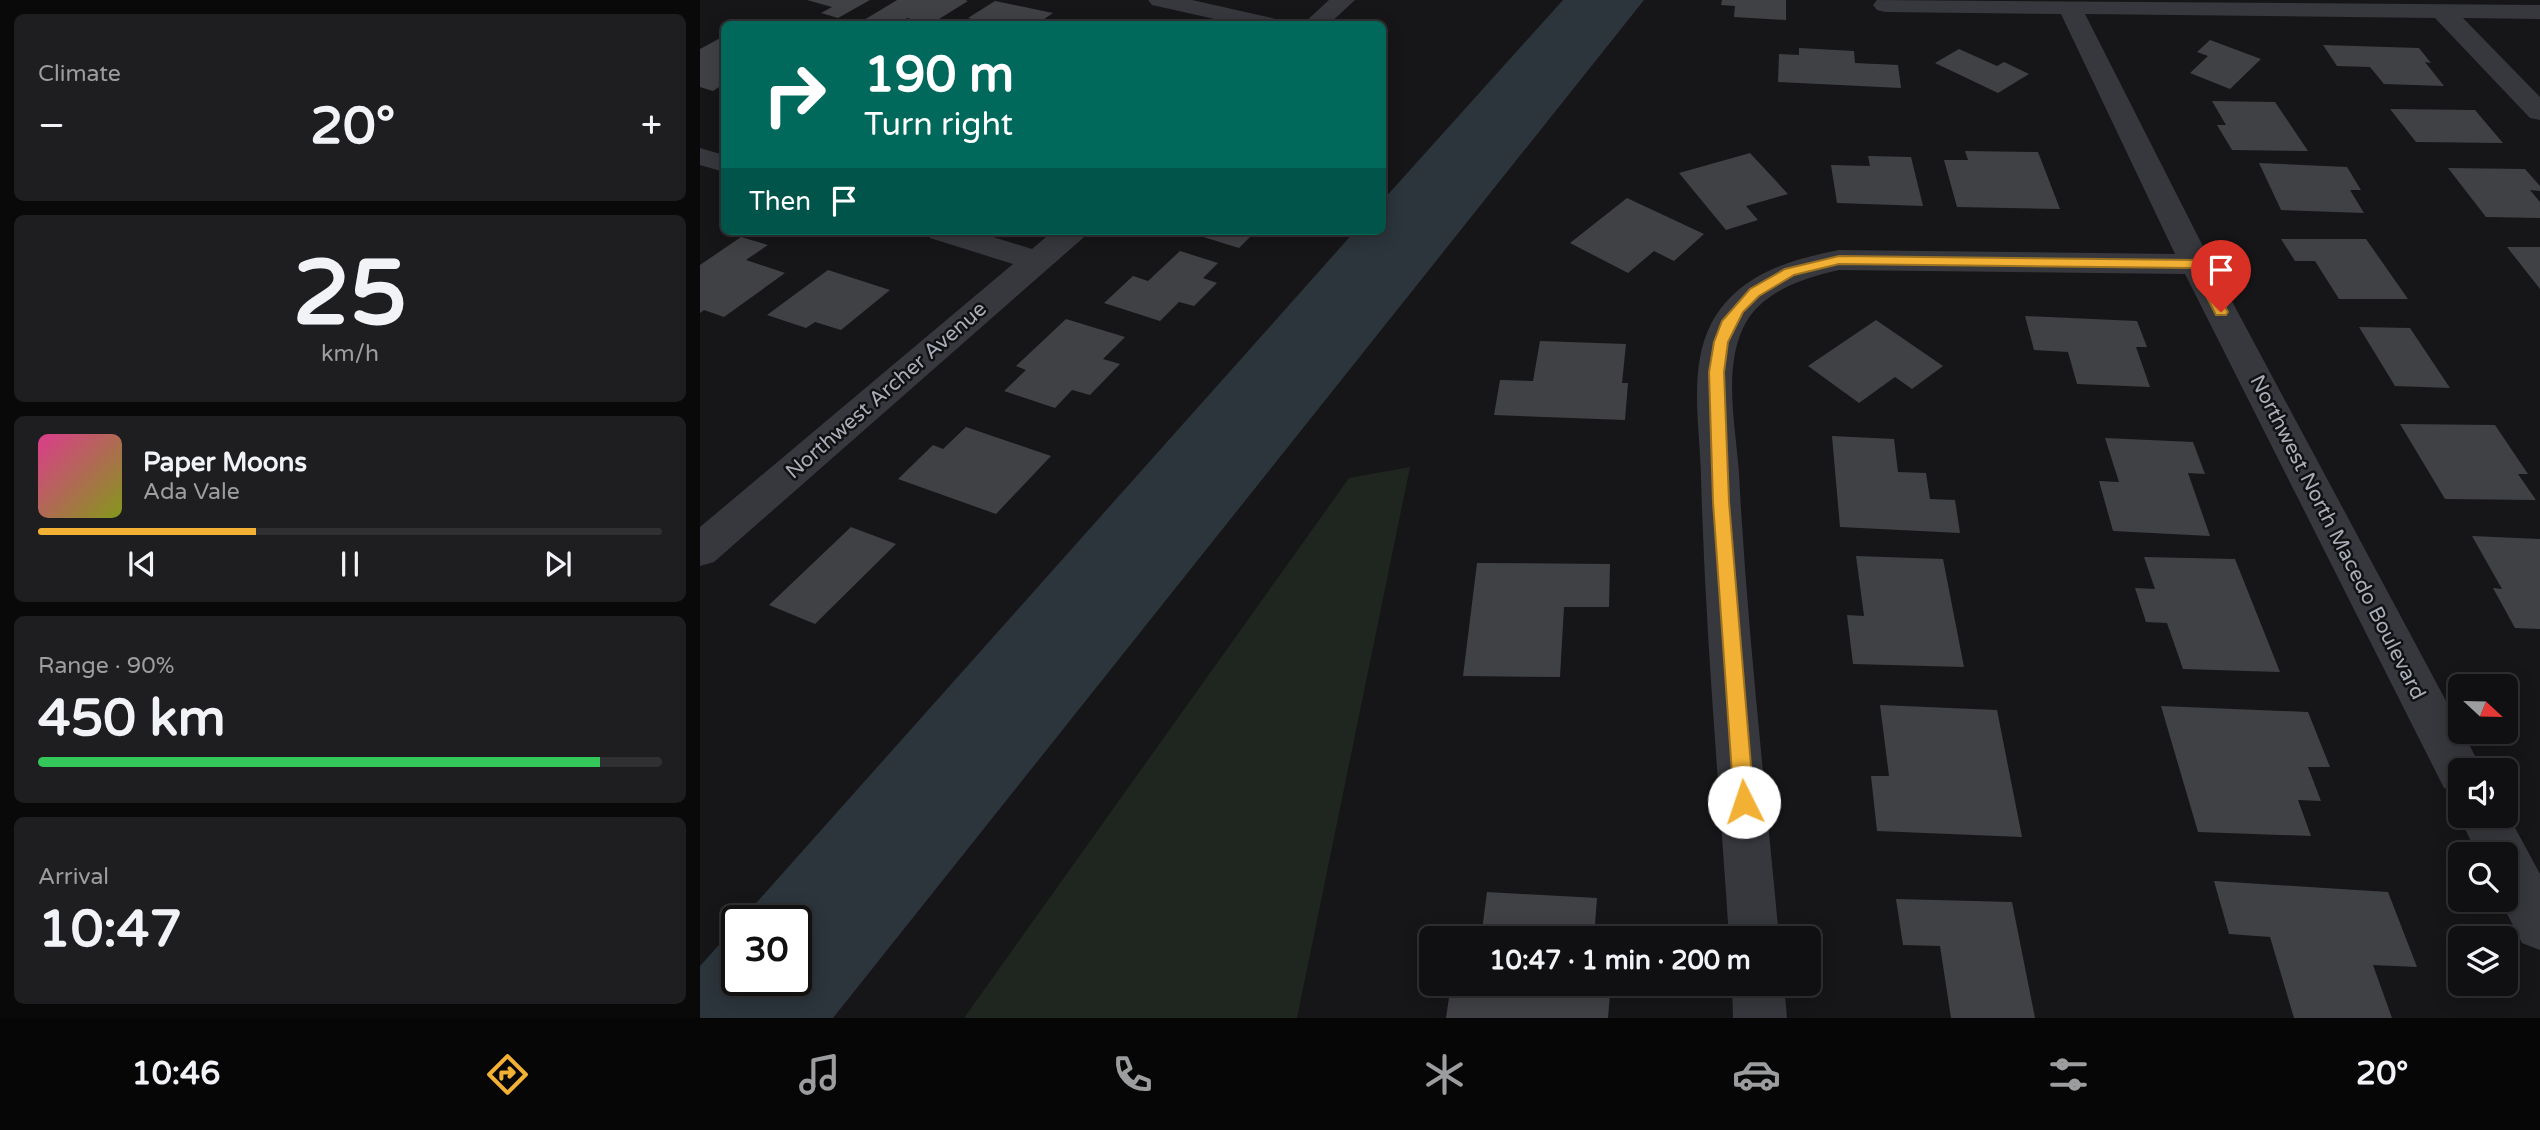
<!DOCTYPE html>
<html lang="en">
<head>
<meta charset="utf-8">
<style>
  :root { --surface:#101012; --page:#1e1e20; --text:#f1f3f6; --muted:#9c9d9f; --line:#303032; --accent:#f2b134 }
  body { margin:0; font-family:"Varela Round",sans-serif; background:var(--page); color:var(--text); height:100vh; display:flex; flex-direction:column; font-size:26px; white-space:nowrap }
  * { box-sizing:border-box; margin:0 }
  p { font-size:23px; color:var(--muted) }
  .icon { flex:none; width:38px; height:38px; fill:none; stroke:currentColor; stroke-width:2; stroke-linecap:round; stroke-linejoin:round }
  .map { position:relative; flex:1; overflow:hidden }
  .panel { display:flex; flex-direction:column; gap:14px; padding:14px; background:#09090a; width:700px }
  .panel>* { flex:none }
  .top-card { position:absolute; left:21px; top:21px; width:665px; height:214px; border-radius:10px; box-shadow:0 4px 18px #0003,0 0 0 2px var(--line); background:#00695c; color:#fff; overflow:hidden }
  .needle { width:46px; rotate:112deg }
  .tools { position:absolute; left:1748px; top:674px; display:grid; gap:14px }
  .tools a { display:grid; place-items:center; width:70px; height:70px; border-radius:10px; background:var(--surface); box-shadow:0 4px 18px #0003,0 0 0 2px var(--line); font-size:35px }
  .speed { position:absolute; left:21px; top:905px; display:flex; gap:14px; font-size:35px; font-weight:700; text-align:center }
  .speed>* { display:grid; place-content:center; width:91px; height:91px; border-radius:50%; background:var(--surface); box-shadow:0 4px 18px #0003,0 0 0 2px var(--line); line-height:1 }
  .speed .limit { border:4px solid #111; border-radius:10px; background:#fff; color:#111 }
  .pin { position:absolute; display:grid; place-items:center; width:60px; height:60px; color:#fff; margin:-72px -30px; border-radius:50% 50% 50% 0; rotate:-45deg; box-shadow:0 0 7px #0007 }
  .pin .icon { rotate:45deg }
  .me { position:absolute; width:77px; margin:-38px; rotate:356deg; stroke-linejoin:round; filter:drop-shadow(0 0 5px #0008) }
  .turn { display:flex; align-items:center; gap:24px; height:147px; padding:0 28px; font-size:32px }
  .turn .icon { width:91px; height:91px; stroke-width:2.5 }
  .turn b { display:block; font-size:49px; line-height:60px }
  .then { display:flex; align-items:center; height:66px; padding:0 28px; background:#0003; gap:14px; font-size:26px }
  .big { font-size:52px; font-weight:700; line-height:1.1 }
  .panel .card { flex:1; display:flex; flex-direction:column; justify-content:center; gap:10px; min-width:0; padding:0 24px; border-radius:10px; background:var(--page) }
  .panel .dial { align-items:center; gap:0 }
  .dial b { font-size:91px; line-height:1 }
  .song { display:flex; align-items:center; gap:21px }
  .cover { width:84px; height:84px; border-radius:10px; background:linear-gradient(135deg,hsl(330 70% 55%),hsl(70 70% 35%)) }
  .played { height:7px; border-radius:4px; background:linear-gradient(90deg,var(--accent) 35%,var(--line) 35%) }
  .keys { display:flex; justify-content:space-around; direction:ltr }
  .heat { display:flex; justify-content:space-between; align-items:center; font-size:38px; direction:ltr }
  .charge { height:10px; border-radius:5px; background:linear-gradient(90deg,#34c759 90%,var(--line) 0) }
  .trip { position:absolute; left:719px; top:926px; width:402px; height:70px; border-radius:10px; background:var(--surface); box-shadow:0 4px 18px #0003,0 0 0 2px var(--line); font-weight:700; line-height:70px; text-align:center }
  .tabs { display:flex; height:112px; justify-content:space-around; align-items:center; background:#060607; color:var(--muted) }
  .tabs .icon { width:49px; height:49px }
  .tabs .current { color:var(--accent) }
  .tabs b { font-size:32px; color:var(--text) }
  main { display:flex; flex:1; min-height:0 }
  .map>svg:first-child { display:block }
</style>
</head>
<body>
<main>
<section class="panel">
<div class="card"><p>Climate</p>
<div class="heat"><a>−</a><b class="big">20°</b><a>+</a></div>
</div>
<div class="card dial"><b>25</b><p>km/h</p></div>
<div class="card">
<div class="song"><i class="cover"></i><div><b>Paper Moons</b><p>Ada Vale</p></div></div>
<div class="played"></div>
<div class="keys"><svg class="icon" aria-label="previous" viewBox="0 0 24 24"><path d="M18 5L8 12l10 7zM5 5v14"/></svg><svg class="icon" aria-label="pause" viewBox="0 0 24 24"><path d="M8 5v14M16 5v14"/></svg><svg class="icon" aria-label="next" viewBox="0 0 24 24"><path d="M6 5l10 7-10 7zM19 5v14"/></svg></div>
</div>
<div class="card"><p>Range · 90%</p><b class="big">450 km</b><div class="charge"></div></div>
<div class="card"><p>Arrival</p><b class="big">10:47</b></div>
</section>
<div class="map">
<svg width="1840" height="1018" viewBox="0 0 1840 1018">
  <rect width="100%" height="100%" fill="#161618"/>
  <path fill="#1e261f" d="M710,467L597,1018H264L649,478Z"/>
  <path fill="#2c353c" d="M863,0H944L133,1018H0V966L37,925V980H96V920H41L655,231H682L683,200Z"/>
  <path fill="#404145" d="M107,0H170L138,18L121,13L132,7Z
    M197,0H265L268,1L231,24L207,18L196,24L164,20Z
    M1022,0H1086V20L1034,17L1035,6L1021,5Z
    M295,1L353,13L337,24H274L279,21L268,18Z
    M24,36V84L13,91L0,87V49Z
    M1510,40L1561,59L1530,89L1490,73L1508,56L1497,52Z
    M1623,45L1719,48L1731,63L1725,62L1744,86L1684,84L1670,67L1637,66Z
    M1099,48L1154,51L1155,63L1198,65L1201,88L1078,82L1079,54L1099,55Z
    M1259,49L1297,66L1304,62L1329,74L1298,93L1235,63Z
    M1512,101L1575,102L1608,151L1532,150L1517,125H1526Z
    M1690,109L1775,110L1803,143L1716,142Z
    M1265,151L1338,152L1360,209L1257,207L1244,160H1268Z
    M1050,153L1088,194L1046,206L1058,220L1026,230L979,173Z
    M1168,156L1211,157L1223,206L1137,203L1131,165L1170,166Z
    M1559,163L1647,167L1661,190H1650L1664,213L1581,210Z
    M1748,168L1825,169L1840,186V191L1830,190L1840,202V218L1786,217Z
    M927,198L1004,234L974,261L954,251L928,273L870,243Z
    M484,231H556L539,248Z
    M41,237L68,245L46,260L85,273L24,317L4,310L0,313V265Z
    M1581,239H1666L1708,299H1639L1615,261H1595Z
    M1807,247H1840V289Z
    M480,251L518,263L503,278L517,283L494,306L479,302L460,321L404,303L433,276L448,281Z
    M128,270L190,290L141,330L115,322L106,328L67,315Z
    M1325,316L1437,321L1447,347H1436L1450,387L1377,384L1368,352L1334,350Z
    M366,319L425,337L403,359L420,364L390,395L372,390L355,408L304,391L326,370L316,366Z
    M1176,320L1243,366L1212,389L1195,377L1159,403L1108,366Z
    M1659,327L1710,328L1750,388L1695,386Z
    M840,341L926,344L922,383H928L925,420L794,415L800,380L833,381Z
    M1700,424L1795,425L1828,474H1818L1836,500L1745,499Z
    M266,427L351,456L296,514L198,479L233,445L243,449Z
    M1132,436L1194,439L1198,472L1226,473L1230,499L1255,500L1260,533L1140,527Z
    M1405,438L1493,442L1505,474L1488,473L1510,536L1413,531L1399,481L1419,482Z
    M151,527L196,544L115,624L69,605Z
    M1772,536L1840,539V629L1815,628L1793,588L1802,589Z
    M1156,556L1243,559L1264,667L1153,664L1147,615L1164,616Z
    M1444,557L1535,559L1580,672L1483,669L1467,623L1446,622L1435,588L1455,589Z
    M777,563L910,564L909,607H864L860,677L763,676Z
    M1180,705L1297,710L1322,837L1177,831L1171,776H1189Z
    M1461,706L1608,712L1630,767H1608L1621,801L1598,800L1611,836L1498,832Z
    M1514,881L1688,892L1717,967L1673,965L1692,1018H1594L1570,937L1529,934Z
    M787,892L897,898L894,938H781Z
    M1196,899L1312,902L1335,1018H1251L1240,946L1203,945Z
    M751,984H891L890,994H910L908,1018H746Z"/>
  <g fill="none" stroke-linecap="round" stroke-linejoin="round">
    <path fill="#37383d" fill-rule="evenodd" d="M448,0H492L576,19L579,24H537L452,5Z
      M629,0H655L629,24H603Z
      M1177,0L1840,5V19L1763,18L1840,97V120L1830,118L1735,18L1385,14L1512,264L1760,727V732H1763L1782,770H1760V794L1744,788L1485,274L1139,270C1103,278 1060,292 1043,328C1023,371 1036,428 1039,474C1047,629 1065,784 1079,938H1029C1019,784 1005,631 1001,476C1000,428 988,369 1011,324C1037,275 1088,260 1139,250L1475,254L1361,14L1185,12L1177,10L1173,5Z
      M0,148L24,155V172L0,165Z
      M226,231H274L332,249L353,231H387L383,238L14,562L0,566V527L313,264L230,238Z
      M1806,811L1840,874V950L1822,943L1800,900H1806V854H1777L1759,816L1760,813V816H1806Z
      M1032,984H1084L1087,1018H1033Z"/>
  </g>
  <path fill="#f2b134" stroke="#9d7322" stroke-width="2" d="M1139,256L1496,260L1503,264L1528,312L1526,315H1516L1492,268L1139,264L1094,275L1059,296L1043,312L1028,342L1024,372L1029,502L1054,802L1051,809L1044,811L1037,809L1034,802L1013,502L1009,372L1014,342L1022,321L1050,289L1085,269Z"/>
  <g text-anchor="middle" stroke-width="5" stroke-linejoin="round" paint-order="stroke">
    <g font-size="21" fill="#a8adb8" stroke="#111113">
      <text transform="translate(186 390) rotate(-41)" y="7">Northwest Archer Avenue</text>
      <text transform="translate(1638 537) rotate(63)" y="7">Northwest North Macedo Boulevard</text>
    </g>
  </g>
</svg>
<div class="tools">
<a><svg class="needle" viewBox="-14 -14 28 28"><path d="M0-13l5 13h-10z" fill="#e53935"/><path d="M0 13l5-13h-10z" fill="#9c9d9f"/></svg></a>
<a><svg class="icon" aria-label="sound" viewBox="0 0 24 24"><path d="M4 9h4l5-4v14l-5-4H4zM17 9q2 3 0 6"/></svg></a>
<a><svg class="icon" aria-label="search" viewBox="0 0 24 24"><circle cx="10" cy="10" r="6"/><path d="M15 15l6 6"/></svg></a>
<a><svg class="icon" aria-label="layers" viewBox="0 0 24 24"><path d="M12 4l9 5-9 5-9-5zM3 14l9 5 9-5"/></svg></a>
</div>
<div class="speed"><div class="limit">30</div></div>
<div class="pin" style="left:1521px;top:312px;background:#d93025"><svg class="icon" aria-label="arrive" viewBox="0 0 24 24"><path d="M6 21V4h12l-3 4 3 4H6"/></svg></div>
<svg class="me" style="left:1044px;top:802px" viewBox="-20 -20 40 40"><circle r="19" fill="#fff"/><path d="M0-13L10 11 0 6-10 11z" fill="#f2b134"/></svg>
<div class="trip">10:47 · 1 min · 200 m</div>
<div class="top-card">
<div class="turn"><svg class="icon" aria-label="right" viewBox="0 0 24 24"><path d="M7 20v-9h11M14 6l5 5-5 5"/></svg><div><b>190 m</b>Turn right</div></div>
<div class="then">Then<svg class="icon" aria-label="arrive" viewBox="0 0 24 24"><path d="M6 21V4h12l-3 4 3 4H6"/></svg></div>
</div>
</div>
</main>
<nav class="tabs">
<b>10:46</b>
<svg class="icon current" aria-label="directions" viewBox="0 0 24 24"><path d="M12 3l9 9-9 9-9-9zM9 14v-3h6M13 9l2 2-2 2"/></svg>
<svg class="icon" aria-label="music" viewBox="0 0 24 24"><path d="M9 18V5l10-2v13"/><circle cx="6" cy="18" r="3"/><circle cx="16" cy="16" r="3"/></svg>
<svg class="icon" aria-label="phone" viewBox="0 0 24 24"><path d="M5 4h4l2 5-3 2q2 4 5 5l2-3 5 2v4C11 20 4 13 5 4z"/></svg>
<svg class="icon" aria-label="climate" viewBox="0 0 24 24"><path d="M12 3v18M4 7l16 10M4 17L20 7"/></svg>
<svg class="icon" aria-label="car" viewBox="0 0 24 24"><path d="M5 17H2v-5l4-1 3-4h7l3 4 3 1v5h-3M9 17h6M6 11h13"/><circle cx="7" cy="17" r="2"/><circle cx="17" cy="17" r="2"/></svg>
<svg class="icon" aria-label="filters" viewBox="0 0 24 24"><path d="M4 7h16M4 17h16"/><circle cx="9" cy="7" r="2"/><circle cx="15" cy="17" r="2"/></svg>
<b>20°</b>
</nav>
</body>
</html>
